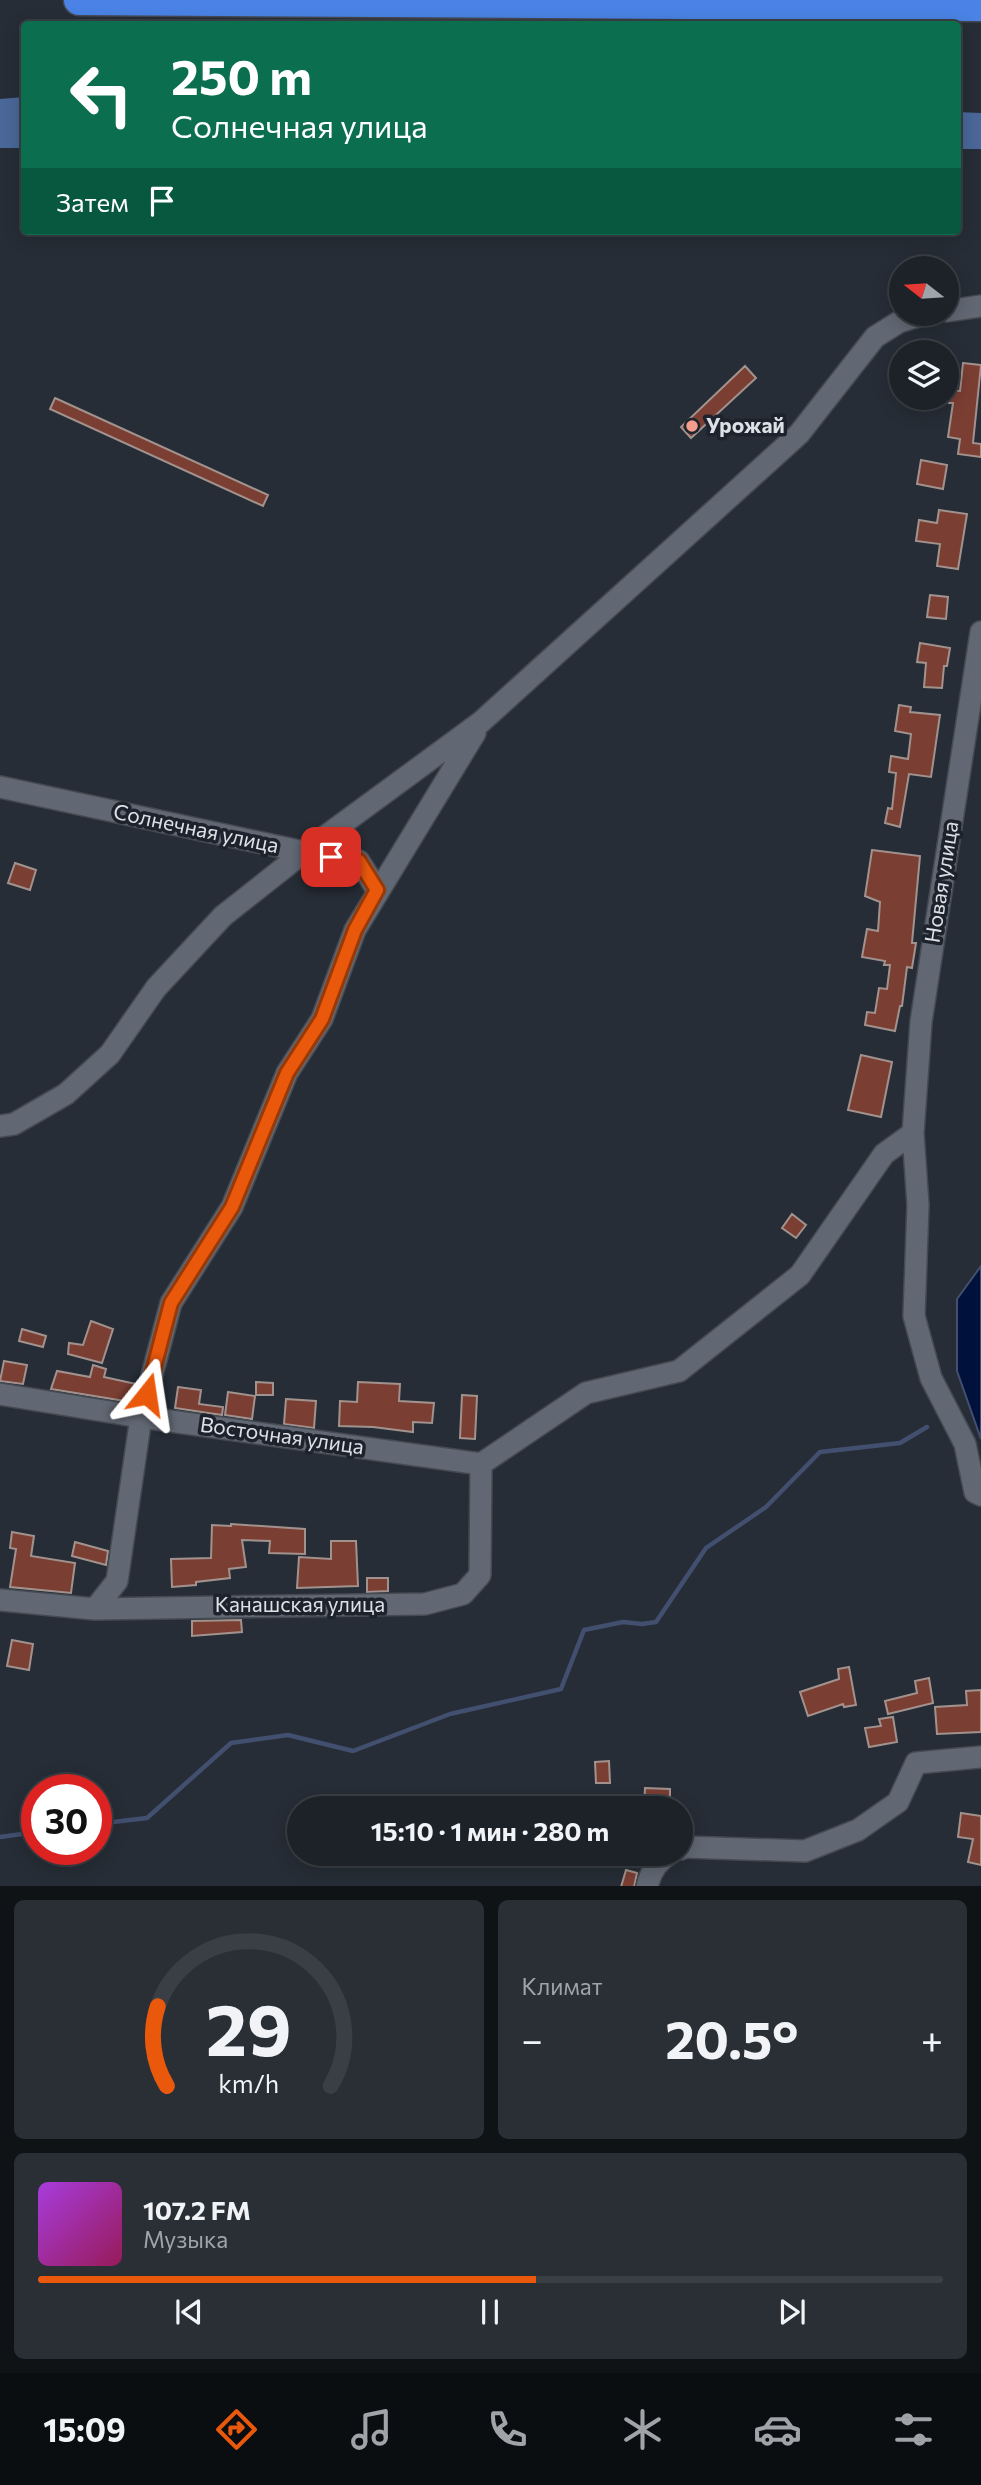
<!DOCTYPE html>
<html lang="ru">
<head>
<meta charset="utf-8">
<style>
  :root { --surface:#1c2228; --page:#292f34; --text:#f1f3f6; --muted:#a0a4a8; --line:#3a3f45; --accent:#ea580c }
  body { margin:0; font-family:Commissioner,sans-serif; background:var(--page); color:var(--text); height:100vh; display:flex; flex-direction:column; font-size:26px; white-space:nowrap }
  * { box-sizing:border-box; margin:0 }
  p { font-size:23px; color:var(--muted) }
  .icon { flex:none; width:38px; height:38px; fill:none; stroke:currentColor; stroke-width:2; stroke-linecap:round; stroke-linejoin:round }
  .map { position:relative; height:1886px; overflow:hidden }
  .side { display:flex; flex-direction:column; gap:14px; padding:14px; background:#0f1316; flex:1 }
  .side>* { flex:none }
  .top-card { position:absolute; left:21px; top:21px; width:940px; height:214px; border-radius:7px; box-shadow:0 4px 18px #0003,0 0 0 2px var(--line); background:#0b6e4f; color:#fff; overflow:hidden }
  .needle { width:46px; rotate:287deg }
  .tools { position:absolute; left:889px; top:256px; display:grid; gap:14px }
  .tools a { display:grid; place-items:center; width:70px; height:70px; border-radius:50%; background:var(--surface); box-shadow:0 4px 18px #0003,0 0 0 2px var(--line); font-size:35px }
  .speed { position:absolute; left:21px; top:1774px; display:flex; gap:14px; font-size:35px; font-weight:700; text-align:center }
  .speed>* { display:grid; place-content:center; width:91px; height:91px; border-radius:50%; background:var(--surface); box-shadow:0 4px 18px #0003,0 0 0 2px var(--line); line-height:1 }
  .speed .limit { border:10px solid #d22; background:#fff; color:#111 }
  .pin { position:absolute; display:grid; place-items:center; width:60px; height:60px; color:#fff; margin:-30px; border-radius:14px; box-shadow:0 4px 10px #0006 }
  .me { position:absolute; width:77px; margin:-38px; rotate:15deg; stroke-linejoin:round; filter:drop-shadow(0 0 5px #0008) }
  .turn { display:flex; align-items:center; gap:24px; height:147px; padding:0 35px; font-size:32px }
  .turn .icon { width:91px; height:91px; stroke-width:2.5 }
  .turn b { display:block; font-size:49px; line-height:60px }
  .then { display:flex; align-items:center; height:66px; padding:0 35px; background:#0003; gap:14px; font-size:26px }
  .big { font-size:52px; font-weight:700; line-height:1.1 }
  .side .tile { flex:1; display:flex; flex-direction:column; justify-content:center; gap:10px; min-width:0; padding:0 24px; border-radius:10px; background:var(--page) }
  .side .dial { align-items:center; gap:0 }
  .dial svg { height:182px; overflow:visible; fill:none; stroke:var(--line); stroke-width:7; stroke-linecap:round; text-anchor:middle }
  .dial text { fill:var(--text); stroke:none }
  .song { display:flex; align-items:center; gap:21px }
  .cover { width:84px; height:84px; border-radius:10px; background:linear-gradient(135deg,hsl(280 70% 55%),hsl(330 70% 35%)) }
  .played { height:7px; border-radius:4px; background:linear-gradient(90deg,var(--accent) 55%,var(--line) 55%) }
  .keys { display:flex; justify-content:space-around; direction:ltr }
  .heat { display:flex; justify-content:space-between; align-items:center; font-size:38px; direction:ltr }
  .side .tiles { flex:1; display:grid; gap:14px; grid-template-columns:1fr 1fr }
  .tile:last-child { grid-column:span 2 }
  .trip { position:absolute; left:287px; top:1796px; width:406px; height:70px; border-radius:35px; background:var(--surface); box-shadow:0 4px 18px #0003,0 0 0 2px var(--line); font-weight:700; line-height:70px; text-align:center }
  .tab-bar { display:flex; height:112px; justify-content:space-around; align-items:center; background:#0b0e10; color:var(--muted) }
  .tab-bar .icon { width:49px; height:49px }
  .tab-bar .active { color:var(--accent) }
  .tab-bar b { font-size:32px; color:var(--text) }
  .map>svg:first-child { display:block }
</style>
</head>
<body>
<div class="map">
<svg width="981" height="1887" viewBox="0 0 981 1887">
  <rect width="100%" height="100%" fill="#262d36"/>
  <path fill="#496798" d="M24,97V148H0V99Z
    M957,112L981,113V149H957Z"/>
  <path fill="#00113c" stroke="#424f6f" stroke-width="2" d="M981,1266V1439L957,1371V1299Z"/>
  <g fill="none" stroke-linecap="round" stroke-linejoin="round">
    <path stroke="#424f6f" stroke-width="4.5" d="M96,1824L147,1818L231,1743L288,1735L353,1751L450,1714L561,1689L584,1630L623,1622L642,1624L656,1622L706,1548L766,1507L820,1452L900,1443L927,1427
      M0,1837L37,1832"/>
  </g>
  <path fill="#7b3e33" stroke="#a2928e" stroke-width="2" d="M963,363L981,365L973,443L981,444V457L958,454L960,439L948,437L953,403H949L950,390L960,391Z
    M745,366L756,378L691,438L681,427Z
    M55,398L268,495L263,506L50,409Z
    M921,460L947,465L943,489L917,484Z
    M939,510L967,514L958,569L937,566L940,544L916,541L919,520L937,523Z
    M930,595L948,597L946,619L927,617Z
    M920,643L950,648L947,666H944L942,688L924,687L926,663L917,662Z
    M899,705L911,707L910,712L940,715L931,777L909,774L900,827L885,823L888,808L892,809L896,773L889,772L891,756L908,759L911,734L895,731Z
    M872,850L920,856L912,943H916L912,968L907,967L902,1006H900L895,1031L865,1025L867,1012L875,1013L879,988L887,989L890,965H884L885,961L862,957L867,929L878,931L880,902L865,896Z
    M15,863L36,870L30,890L8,883Z
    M861,1055L892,1062L881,1117L848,1110Z
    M792,1214L806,1225L796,1238L782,1228Z
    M91,1321L113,1329L102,1363L68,1354L69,1343L83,1345Z
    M22,1329L46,1336L43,1347L19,1341Z
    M4,1361L27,1365L23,1384L0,1381Z
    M93,1365L106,1369L104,1377L136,1384L131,1402L51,1389L57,1371L90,1377Z
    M256,1382L273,1383V1395H256Z
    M358,1382L400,1384L399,1401L434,1403L432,1423L413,1422V1432L373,1427L339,1426L340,1401L357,1402Z
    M178,1387L201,1390L199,1404L223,1407L222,1415L175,1408Z
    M228,1392L255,1396L252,1419L225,1415Z
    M462,1395L477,1396L475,1439L460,1438Z
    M286,1399L316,1401L314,1428L284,1424Z
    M231,1524L305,1529V1554L269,1553L270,1541L242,1540L246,1567L229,1569L230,1578L196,1582V1585L172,1587L171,1559L211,1558L212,1525L231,1526Z
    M12,1532L34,1536L31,1556L75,1563L71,1593L10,1587L16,1549L10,1548Z
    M331,1541H356L358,1586L297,1588L299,1557L331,1559Z
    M75,1542L108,1551L106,1565L72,1556Z
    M367,1578H388V1591L367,1592Z
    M241,1620L242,1632L192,1636V1621Z
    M12,1640L33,1644L29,1670L7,1666Z
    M849,1667L856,1705L844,1707L843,1704L808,1716L800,1692L839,1679L838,1669Z
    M929,1678L933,1703L888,1714L885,1701L917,1693L915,1681Z
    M981,1690V1732L937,1734L935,1707L967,1705L966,1691Z
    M893,1717L897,1742L869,1747L865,1728L881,1726L879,1719Z
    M609,1761L610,1783H596L595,1762Z
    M645,1788L670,1789V1808H644Z
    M961,1813L981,1816V1865L968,1862L973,1839L958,1837Z
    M626,1870L637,1873L634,1887H621Z"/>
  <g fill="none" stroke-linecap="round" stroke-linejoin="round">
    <g stroke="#454a52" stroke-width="24">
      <path id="minor" d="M947,311L981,306
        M981,632L921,1022L913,1133L918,1205L914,1316L931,1378L965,1444L975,1492L981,1495
        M0,787L304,852L359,861L377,890
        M0,1126L14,1124L66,1094L110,1054L156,988L223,916L304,852L481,722L799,434L875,337L899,322L928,313
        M0,1394L141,1417L481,1464
        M481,1464L586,1393L679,1371L800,1275L884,1154L913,1133
        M0,1600L95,1609L425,1604L463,1594L480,1575L481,1464
        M95,1609L117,1581L141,1417L171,1303L232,1207L287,1073L322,1019L355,930L475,733
        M681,1849L685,1847L805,1851L858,1830L898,1802L916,1763L981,1757
        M647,1887C650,1873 658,1860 671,1853"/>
    </g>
    <g stroke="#454a52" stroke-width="33">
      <path id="highway" d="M79,0L981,6"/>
    </g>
    <use href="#minor" stroke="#616873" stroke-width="21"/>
    <use href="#highway" stroke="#4a83e5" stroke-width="30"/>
  </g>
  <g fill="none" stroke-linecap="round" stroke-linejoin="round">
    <g stroke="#983908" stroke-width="18">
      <path id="route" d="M147,1394L171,1303L232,1207L287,1073L322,1019L355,930L377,890L359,861L331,857"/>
    </g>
    <use href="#route" stroke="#ea580c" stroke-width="12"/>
  </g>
  <circle fill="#f49d8c" stroke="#1d232c" stroke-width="2.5" cx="692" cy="426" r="7"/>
  <g text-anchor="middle" stroke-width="7" stroke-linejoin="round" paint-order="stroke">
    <g font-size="21" font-weight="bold" fill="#dde1e7" stroke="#1d232c" text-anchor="start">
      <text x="706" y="433">Урожай</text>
    </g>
    <g font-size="21" fill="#dde1e7" stroke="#1d232c">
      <text transform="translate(196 829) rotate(12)" y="7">Солнечная улица</text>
      <text transform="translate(942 882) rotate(-81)" y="7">Новая улица</text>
      <text transform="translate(282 1436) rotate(8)" y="7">Восточная улица</text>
      <text x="300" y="1612">Канашская улица</text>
    </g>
  </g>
</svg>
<div class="tools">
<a><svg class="needle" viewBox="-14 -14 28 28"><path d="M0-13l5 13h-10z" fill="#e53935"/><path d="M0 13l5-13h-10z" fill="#a0a4a8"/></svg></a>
<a><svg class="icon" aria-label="layers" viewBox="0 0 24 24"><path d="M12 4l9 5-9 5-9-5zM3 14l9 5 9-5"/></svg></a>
</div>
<div class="speed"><div class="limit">30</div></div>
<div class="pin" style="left:331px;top:857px;background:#d93025"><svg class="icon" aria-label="arrive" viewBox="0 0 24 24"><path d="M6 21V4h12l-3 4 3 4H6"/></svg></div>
<svg class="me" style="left:147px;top:1394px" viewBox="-20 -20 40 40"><path d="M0-17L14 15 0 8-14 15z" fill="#ea580c" stroke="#fff" stroke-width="4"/></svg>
<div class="trip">15:10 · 1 мин · 280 m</div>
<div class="top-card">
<div class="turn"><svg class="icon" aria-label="left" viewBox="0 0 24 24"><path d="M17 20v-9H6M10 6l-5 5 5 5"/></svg><div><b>250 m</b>Солнечная улица</div></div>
<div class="then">Затем<svg class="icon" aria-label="arrive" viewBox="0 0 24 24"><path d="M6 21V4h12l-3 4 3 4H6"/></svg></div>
</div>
</div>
<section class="side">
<div class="tiles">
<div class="tile dial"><svg viewBox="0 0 100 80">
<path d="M14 69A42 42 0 1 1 86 69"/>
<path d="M14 69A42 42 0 0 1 10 34" stroke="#ea580c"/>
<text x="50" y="56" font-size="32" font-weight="700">29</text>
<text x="50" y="72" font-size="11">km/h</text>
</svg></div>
<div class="tile"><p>Климат</p>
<div class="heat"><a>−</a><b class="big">20.5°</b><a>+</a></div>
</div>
<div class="tile">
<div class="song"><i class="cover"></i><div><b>107.2 FM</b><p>Музыка</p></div></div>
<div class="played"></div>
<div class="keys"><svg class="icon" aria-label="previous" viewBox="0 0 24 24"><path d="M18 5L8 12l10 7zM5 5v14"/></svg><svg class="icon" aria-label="pause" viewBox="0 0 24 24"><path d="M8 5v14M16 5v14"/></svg><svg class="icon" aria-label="next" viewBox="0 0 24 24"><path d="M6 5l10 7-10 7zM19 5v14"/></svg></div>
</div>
</div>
</section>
<nav class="tab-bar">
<b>15:09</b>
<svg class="icon active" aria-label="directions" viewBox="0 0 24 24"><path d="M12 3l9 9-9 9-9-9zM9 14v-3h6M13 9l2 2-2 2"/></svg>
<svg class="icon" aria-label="music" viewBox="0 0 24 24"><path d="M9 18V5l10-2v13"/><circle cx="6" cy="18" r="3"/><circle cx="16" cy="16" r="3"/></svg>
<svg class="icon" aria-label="phone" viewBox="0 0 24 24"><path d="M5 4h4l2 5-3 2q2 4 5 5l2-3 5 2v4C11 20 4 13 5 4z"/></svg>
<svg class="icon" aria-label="climate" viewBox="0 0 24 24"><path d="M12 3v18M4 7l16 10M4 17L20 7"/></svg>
<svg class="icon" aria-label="car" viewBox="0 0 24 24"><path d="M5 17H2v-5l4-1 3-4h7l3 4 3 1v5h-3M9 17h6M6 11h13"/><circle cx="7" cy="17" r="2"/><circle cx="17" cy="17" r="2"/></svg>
<svg class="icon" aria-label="filters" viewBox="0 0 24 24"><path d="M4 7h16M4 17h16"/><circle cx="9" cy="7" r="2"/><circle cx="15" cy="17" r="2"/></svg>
</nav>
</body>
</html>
